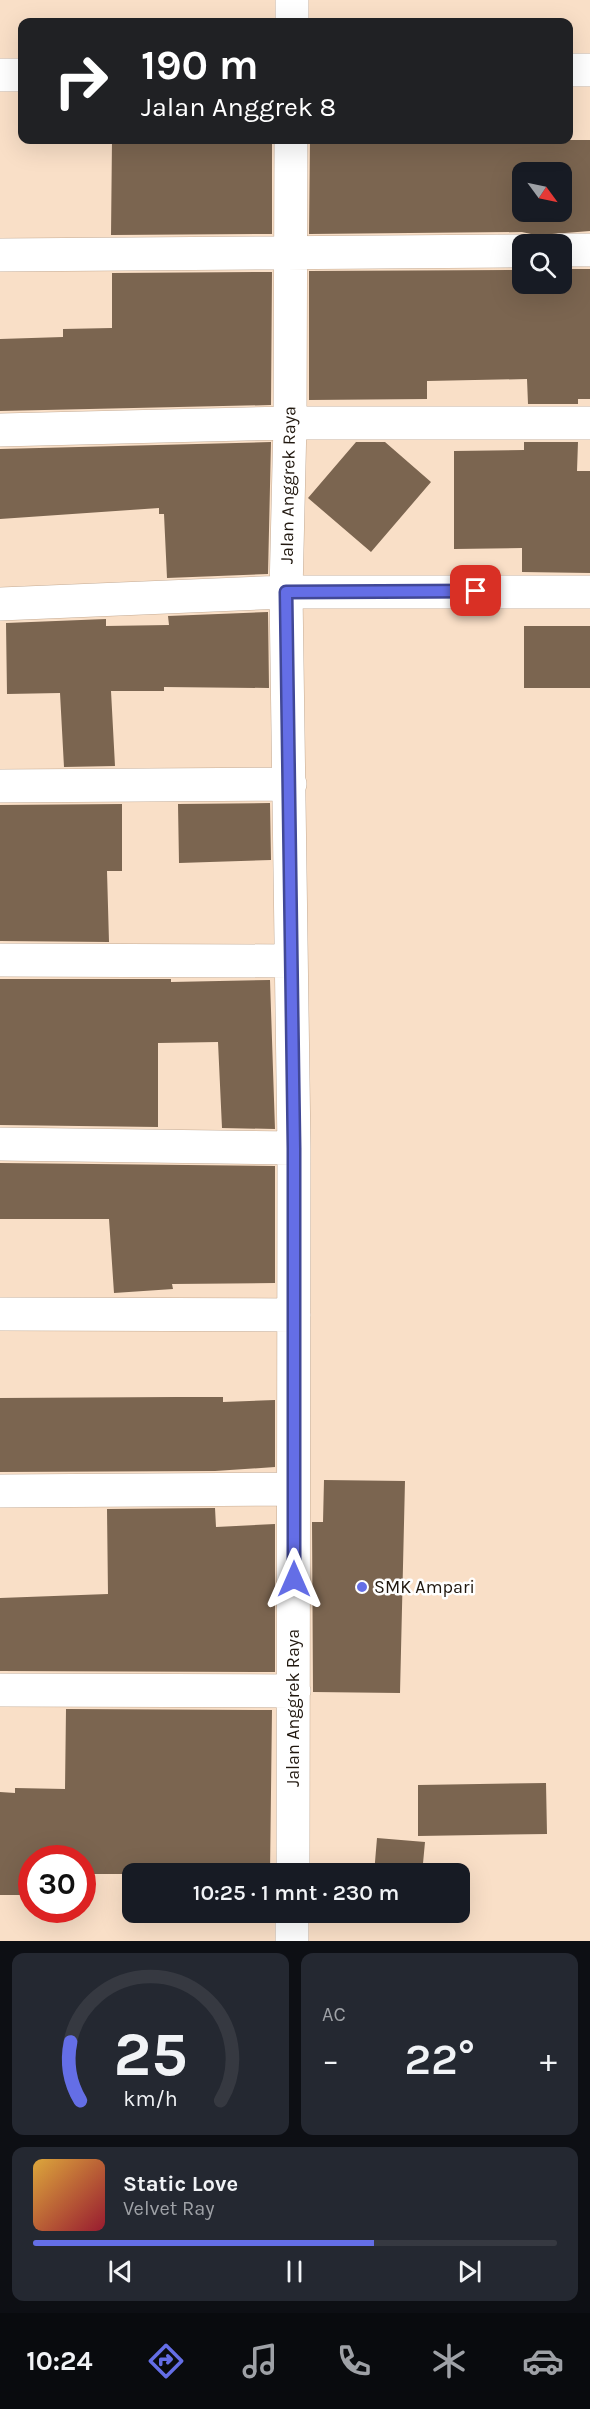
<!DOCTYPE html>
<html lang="id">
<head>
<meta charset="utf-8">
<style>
  :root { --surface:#171b24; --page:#242831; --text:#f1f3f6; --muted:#9ea1a6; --line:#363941; --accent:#646ee6 }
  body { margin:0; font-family:Karla,sans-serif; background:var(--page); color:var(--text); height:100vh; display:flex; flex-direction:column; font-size:22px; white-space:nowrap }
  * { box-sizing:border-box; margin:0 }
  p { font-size:20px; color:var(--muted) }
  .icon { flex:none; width:33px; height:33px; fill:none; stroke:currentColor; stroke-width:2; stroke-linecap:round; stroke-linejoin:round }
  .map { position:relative; height:1941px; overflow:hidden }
  .side { display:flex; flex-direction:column; gap:12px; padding:12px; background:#0d0f14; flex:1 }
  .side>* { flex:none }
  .guide { position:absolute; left:18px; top:18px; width:555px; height:126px; border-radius:12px; box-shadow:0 6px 24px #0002; background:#202124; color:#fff; overflow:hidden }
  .needle { width:39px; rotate:123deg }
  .controls { position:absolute; left:512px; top:162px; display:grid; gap:12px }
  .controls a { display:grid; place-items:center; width:60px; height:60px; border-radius:12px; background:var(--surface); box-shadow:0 6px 24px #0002; font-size:30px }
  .speed { position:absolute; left:18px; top:1845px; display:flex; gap:12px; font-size:30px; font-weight:700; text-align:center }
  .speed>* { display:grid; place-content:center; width:78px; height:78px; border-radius:50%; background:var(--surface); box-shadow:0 6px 24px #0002; line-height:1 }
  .speed .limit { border:9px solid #d22; background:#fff; color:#111 }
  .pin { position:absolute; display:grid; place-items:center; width:51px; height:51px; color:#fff; margin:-26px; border-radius:12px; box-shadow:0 3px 9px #0006 }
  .me { position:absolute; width:66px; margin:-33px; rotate:0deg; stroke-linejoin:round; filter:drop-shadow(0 0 4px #0008) }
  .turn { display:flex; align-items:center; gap:21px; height:126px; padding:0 24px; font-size:27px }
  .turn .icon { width:78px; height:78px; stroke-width:2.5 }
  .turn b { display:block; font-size:42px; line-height:51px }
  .big { font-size:45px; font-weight:600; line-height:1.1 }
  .side .card { flex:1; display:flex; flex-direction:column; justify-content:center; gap:9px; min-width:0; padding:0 21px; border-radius:12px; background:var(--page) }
  .side .dial { align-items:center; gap:0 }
  .dial svg { height:156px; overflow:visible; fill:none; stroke:var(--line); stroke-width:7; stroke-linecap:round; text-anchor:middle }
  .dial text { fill:var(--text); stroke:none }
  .song { display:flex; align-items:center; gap:18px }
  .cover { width:72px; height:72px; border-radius:9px; background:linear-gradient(135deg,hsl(40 70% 55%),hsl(350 70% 35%)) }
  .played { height:6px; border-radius:3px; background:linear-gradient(90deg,var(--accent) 65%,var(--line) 65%) }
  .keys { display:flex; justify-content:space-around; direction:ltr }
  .heat { display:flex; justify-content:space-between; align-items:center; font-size:33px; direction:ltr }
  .side .tiles { flex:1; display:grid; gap:12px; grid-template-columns:1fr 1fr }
  .card:last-child { grid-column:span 2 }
  .trip { position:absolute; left:122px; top:1863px; width:348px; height:60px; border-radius:12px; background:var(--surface); box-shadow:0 6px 24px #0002; font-weight:600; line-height:60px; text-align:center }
  .menu { display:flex; height:96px; justify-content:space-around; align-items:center; background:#090b0e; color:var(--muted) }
  .menu .icon { width:42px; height:42px }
  .menu .active { color:var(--accent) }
  .menu b { font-size:27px; color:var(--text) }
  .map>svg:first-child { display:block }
</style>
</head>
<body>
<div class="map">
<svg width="590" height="1941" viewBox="0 0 590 1941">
  <rect width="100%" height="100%" fill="#f9dfc7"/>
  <path fill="#7b6550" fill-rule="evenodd" d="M112,140H272V234L111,235Z
    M310,140H590V231L552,234L544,244H539L531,234L522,232L309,234ZM522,172H561V212H522Z
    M561,269H590V399H578V404H528L527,379L427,381V399L309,400V271L522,270V284H561Z
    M272,272L271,405L0,411V339L63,337V329L112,328V273Z
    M271,442L268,574L167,578L164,514H159V508L0,519V449Z
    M356,442H385L431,482L371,552L308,498Z
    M524,442H578L577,471H590V573L522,572V548L454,549V451L524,450Z
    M268,612L269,688L164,687V691H111L115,766L64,767L60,693L7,694L6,623L106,619V626L169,625L168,616Z
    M524,626H590V688H524Z
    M270,803L271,860L179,863L178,804Z
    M122,804V871H107L109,942L0,941V805Z
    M0,979H171V982L270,980L275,1129L222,1128L218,1042L158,1043V1127L0,1125Z
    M0,1163L275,1166V1283L172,1284L173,1289L114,1293L109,1219H0Z
    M176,1397H223V1402L275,1400V1467L215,1471L0,1472V1398Z
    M324,1480L405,1481L400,1693L313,1692L312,1522H323Z
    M215,1508L216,1527L275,1524V1672L0,1671V1598L108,1594L107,1509Z
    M66,1709L272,1710L270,1874H82V1858H32V1895H0V1792L15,1793V1788L65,1789Z
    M546,1783L547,1834L418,1836V1785Z
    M377,1838L425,1842L422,1874H374Z"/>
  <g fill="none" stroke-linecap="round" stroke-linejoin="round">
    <g stroke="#c4ab94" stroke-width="34">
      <path id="minor" d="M292,0V22
        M568,70H590
        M0,75H22
        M291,140L290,423L286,592L294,1148L293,1874
        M561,250H590
        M0,255L522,251
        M0,430L290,423H590
        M0,604L286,592H590
        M0,786L290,784
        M0,960L291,961
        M0,1144L294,1148
        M0,1314L294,1315
        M0,1491L293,1489
        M0,1690L294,1691
        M292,1941V1912"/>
    </g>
    <use href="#minor" stroke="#fff" stroke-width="33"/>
  </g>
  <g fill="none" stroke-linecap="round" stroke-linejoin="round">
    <g stroke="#414896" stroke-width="15">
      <path id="route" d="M294,1579V1148L286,592L476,591"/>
    </g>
    <use href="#route" stroke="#646ee6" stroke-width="10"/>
  </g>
  <circle fill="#646ee6" stroke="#fff" stroke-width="2" cx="362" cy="1587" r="6"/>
  <g text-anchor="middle" stroke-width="5" stroke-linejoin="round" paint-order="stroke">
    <g font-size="18" fill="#21180f" stroke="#fff">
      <text transform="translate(288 485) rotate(-89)" y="6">Jalan Anggrek Raya</text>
      <text transform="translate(293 1708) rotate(-90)" y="6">Jalan Anggrek Raya</text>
    </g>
    <g font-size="18" fill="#21180f" stroke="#fff" text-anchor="start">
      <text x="374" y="1593">SMK Ampari</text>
    </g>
  </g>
</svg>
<div class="controls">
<a><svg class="needle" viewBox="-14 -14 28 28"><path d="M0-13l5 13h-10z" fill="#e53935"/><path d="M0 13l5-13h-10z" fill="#9ea1a6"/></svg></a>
<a><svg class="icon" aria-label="search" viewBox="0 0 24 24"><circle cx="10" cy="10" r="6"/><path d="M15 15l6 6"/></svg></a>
</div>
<div class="speed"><div class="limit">30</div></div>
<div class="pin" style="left:476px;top:591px;background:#d93025"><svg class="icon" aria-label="arrive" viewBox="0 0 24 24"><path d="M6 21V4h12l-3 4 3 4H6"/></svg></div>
<svg class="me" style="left:294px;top:1579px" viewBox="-20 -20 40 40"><path d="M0-17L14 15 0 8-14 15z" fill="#646ee6" stroke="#fff" stroke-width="4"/></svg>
<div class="trip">10:25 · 1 mnt · 230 m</div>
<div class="guide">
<div class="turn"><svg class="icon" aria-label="right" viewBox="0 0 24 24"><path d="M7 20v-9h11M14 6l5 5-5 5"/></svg><div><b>190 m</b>Jalan Anggrek 8</div></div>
</div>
</div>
<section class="side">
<div class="tiles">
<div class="card dial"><svg viewBox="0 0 100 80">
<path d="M14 69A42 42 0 1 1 86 69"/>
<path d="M14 69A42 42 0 0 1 9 39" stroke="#646ee6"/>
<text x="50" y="56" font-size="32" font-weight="700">25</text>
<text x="50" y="72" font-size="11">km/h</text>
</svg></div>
<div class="card"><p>AC</p>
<div class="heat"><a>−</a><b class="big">22°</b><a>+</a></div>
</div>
<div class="card">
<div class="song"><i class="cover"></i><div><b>Static Love</b><p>Velvet Ray</p></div></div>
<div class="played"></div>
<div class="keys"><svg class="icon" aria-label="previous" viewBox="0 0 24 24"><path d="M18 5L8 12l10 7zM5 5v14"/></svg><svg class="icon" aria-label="pause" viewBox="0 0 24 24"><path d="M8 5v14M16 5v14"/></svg><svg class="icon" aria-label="next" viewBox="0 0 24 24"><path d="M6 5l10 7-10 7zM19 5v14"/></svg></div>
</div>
</div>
</section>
<nav class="menu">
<b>10:24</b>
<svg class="icon active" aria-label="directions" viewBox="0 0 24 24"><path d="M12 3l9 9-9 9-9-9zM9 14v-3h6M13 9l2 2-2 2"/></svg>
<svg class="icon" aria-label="music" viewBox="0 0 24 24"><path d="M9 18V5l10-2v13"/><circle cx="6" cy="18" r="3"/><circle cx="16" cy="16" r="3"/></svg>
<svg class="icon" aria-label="phone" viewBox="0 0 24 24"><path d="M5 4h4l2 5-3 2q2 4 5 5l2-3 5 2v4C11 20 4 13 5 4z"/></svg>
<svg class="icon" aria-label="climate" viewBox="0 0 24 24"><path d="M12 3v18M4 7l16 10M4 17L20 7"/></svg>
<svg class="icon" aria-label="car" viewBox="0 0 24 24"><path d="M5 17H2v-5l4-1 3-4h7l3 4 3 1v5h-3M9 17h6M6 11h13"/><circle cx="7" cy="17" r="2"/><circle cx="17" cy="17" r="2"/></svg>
</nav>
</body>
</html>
